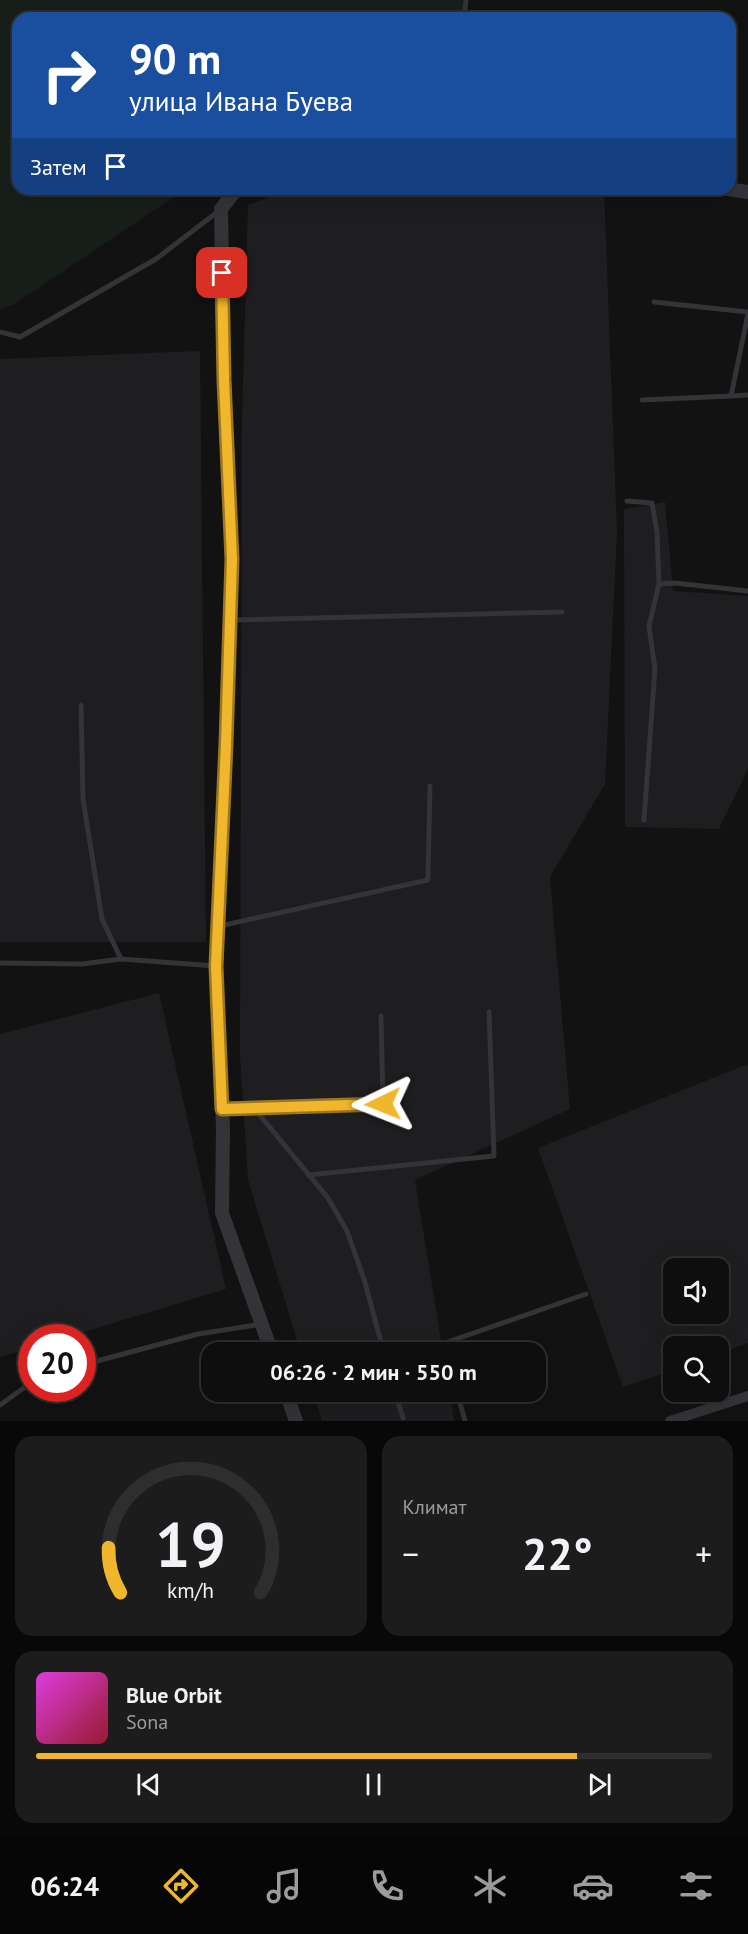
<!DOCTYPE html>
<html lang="ru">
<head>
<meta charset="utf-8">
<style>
  :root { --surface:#0e0e0e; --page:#1c1c1c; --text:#f1f3f6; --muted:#9b9c9e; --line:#2e2e2e; --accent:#f1b72c }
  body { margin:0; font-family:"PT Sans",sans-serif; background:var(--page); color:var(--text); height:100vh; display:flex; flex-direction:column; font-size:22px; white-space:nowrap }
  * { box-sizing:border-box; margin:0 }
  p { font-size:20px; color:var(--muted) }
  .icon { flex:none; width:33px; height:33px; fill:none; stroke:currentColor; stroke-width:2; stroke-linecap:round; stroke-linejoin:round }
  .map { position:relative; height:1421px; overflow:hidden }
  .sheet { display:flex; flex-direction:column; gap:15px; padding:15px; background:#080808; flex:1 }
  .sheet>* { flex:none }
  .banner { position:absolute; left:12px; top:12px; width:724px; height:183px; border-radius:18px; box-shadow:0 6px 24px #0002,0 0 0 2px var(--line); background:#1a4fa0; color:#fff; overflow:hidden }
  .tools { position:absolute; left:663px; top:1258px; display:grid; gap:12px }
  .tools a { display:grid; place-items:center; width:66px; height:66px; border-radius:12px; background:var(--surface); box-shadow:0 6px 24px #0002,0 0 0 2px var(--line); font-size:30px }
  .speed { position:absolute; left:18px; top:1324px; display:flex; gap:12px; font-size:30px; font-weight:700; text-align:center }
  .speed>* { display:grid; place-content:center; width:78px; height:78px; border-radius:50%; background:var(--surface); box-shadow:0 6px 24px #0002,0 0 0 2px var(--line); line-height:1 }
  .speed .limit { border:9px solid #d22; background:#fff; color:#111 }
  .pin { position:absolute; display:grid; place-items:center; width:51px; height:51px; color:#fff; margin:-26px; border-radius:12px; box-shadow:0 3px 9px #0006 }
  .me { position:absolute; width:66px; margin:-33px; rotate:268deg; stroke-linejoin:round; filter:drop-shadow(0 0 4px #0008) }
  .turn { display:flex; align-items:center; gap:21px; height:126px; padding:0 18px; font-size:27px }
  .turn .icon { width:78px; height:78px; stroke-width:2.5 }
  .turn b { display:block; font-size:42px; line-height:51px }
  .then { display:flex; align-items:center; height:57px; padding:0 18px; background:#0003; gap:12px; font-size:22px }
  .big { font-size:45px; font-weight:600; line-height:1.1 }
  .sheet .card { flex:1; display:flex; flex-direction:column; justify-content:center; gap:9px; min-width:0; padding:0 21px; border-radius:18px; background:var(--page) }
  .sheet .dial { align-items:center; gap:0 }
  .dial svg { height:156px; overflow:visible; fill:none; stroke:var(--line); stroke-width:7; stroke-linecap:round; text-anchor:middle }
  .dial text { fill:var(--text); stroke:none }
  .song { display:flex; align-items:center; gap:18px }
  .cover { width:72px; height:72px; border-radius:9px; background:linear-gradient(135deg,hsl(300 70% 55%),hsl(350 70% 35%)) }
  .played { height:6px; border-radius:3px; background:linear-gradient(90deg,var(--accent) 80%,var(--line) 80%) }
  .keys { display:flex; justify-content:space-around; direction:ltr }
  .heat { display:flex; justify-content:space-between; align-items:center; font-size:33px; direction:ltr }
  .sheet .tiles { flex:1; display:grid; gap:15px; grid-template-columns:1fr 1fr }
  .card:last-child { grid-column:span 2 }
  .trip { position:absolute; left:201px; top:1342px; width:345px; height:60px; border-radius:18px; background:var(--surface); box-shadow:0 6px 24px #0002,0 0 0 2px var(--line); font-weight:600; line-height:60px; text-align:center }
  .tab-bar { display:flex; height:96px; justify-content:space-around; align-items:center; background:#060606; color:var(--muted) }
  .tab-bar .icon { width:42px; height:42px }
  .tab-bar .selected { color:var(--accent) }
  .tab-bar b { font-size:27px; color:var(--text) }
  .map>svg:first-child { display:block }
</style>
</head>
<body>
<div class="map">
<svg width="748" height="1421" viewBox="0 0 748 1421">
  <rect width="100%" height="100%" fill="#121213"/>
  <path fill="#1e1e20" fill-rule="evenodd" d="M289,189H604L617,532L605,784L550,877L570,1109L415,1180L443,1353H301L248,1180L240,1056L242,420L248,205Z
    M200,351L206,942H0V359Z
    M665,502L673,591L748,596V769L719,829L625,827L624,509Z
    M159,993L226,1289L64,1338H32L31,1348L0,1357V1034Z
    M748,1064V1343L719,1354L718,1347H674L673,1370L623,1387L538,1148ZM674,1269H718V1314H674Z
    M313,1392H450L454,1421H322Z"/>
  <path fill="#181e19" d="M0,0H464L461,18H18V189H186L16,303L0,310Z"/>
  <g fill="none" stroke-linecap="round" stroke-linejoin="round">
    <path stroke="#333338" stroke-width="5" d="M464,18L466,0
      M654,302L748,312
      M748,314L731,396L748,395
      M0,332L20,337L156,259L220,210
      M642,400L731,396
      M627,501L652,503L657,532L659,584L675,583L748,591
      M232,620L562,612
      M81,705L83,799L102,919L121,959L216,966
      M644,820L655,669L649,626L659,584
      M220,926L428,880L430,786
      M0,963L82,964L121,959
      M254,1108L328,1198L347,1231L364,1279L384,1353
      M224,1109L383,1104L381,1016
      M308,1175L494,1156L489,1012
      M448,1353L445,1343L586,1294
      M82,1365L198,1334L262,1324
      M395,1392L403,1418
      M457,1392L465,1421
      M0,1405L32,1382"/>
    <path stroke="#333338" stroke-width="10" d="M670,1421L748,1396"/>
    <path stroke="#333338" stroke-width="14" d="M238,189L235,191L221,209L224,380L232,559L226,744L216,966L223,1128L222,1213L272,1353
      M728,189L748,192
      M286,1392L296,1421"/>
  </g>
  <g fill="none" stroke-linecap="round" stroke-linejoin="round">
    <g stroke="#9d771d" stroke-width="15">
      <path id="route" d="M222,273L224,380L232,559L226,744L216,966L222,1109L383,1104"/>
    </g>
    <use href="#route" stroke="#f1b72c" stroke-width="10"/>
  </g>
</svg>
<div class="tools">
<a><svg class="icon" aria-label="sound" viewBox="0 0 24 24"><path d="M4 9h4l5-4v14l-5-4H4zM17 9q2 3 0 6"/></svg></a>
<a><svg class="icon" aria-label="search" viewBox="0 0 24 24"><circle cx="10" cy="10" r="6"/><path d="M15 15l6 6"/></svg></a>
</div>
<div class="speed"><div class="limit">20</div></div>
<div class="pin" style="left:222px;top:273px;background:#d93025"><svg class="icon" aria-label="arrive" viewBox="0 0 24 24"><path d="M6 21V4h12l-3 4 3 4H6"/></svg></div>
<svg class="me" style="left:383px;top:1104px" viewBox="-20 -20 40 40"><path d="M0-17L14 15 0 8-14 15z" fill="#f1b72c" stroke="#fff" stroke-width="4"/></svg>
<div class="trip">06:26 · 2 мин · 550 m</div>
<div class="banner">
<div class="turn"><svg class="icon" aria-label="right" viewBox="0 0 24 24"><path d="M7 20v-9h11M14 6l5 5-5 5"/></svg><div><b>90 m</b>улица Ивана Буева</div></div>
<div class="then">Затем<svg class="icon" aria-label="arrive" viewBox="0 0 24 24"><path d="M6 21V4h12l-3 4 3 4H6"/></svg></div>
</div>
</div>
<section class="sheet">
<div class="tiles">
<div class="card dial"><svg viewBox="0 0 100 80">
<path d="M14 69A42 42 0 1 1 86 69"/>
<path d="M14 69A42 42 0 0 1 8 46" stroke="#f1b72c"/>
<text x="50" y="56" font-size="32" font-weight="700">19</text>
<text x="50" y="72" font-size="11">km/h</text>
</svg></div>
<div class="card"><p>Климат</p>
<div class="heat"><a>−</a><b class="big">22°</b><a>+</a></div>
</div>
<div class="card">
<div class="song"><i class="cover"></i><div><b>Blue Orbit</b><p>Sona</p></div></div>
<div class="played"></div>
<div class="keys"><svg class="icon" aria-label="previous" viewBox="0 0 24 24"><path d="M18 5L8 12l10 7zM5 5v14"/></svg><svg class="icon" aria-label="pause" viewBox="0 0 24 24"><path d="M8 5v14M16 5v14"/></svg><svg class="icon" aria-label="next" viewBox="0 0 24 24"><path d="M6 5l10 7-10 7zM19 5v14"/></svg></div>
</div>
</div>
</section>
<nav class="tab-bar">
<b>06:24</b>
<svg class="icon selected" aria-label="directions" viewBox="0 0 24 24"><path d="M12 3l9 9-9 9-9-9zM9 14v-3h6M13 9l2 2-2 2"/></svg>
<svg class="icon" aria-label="music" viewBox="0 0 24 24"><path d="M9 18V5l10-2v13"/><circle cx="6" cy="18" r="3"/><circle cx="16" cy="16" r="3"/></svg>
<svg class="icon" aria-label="phone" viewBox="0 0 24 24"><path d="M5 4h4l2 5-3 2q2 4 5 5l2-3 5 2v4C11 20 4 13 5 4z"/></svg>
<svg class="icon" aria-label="climate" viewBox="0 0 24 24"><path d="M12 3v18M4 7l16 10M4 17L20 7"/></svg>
<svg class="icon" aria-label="car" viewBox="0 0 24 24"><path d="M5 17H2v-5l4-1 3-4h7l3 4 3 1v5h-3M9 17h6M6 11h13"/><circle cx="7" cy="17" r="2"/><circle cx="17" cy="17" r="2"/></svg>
<svg class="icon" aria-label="filters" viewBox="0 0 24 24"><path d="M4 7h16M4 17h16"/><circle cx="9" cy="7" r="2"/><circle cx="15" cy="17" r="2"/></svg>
</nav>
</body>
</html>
